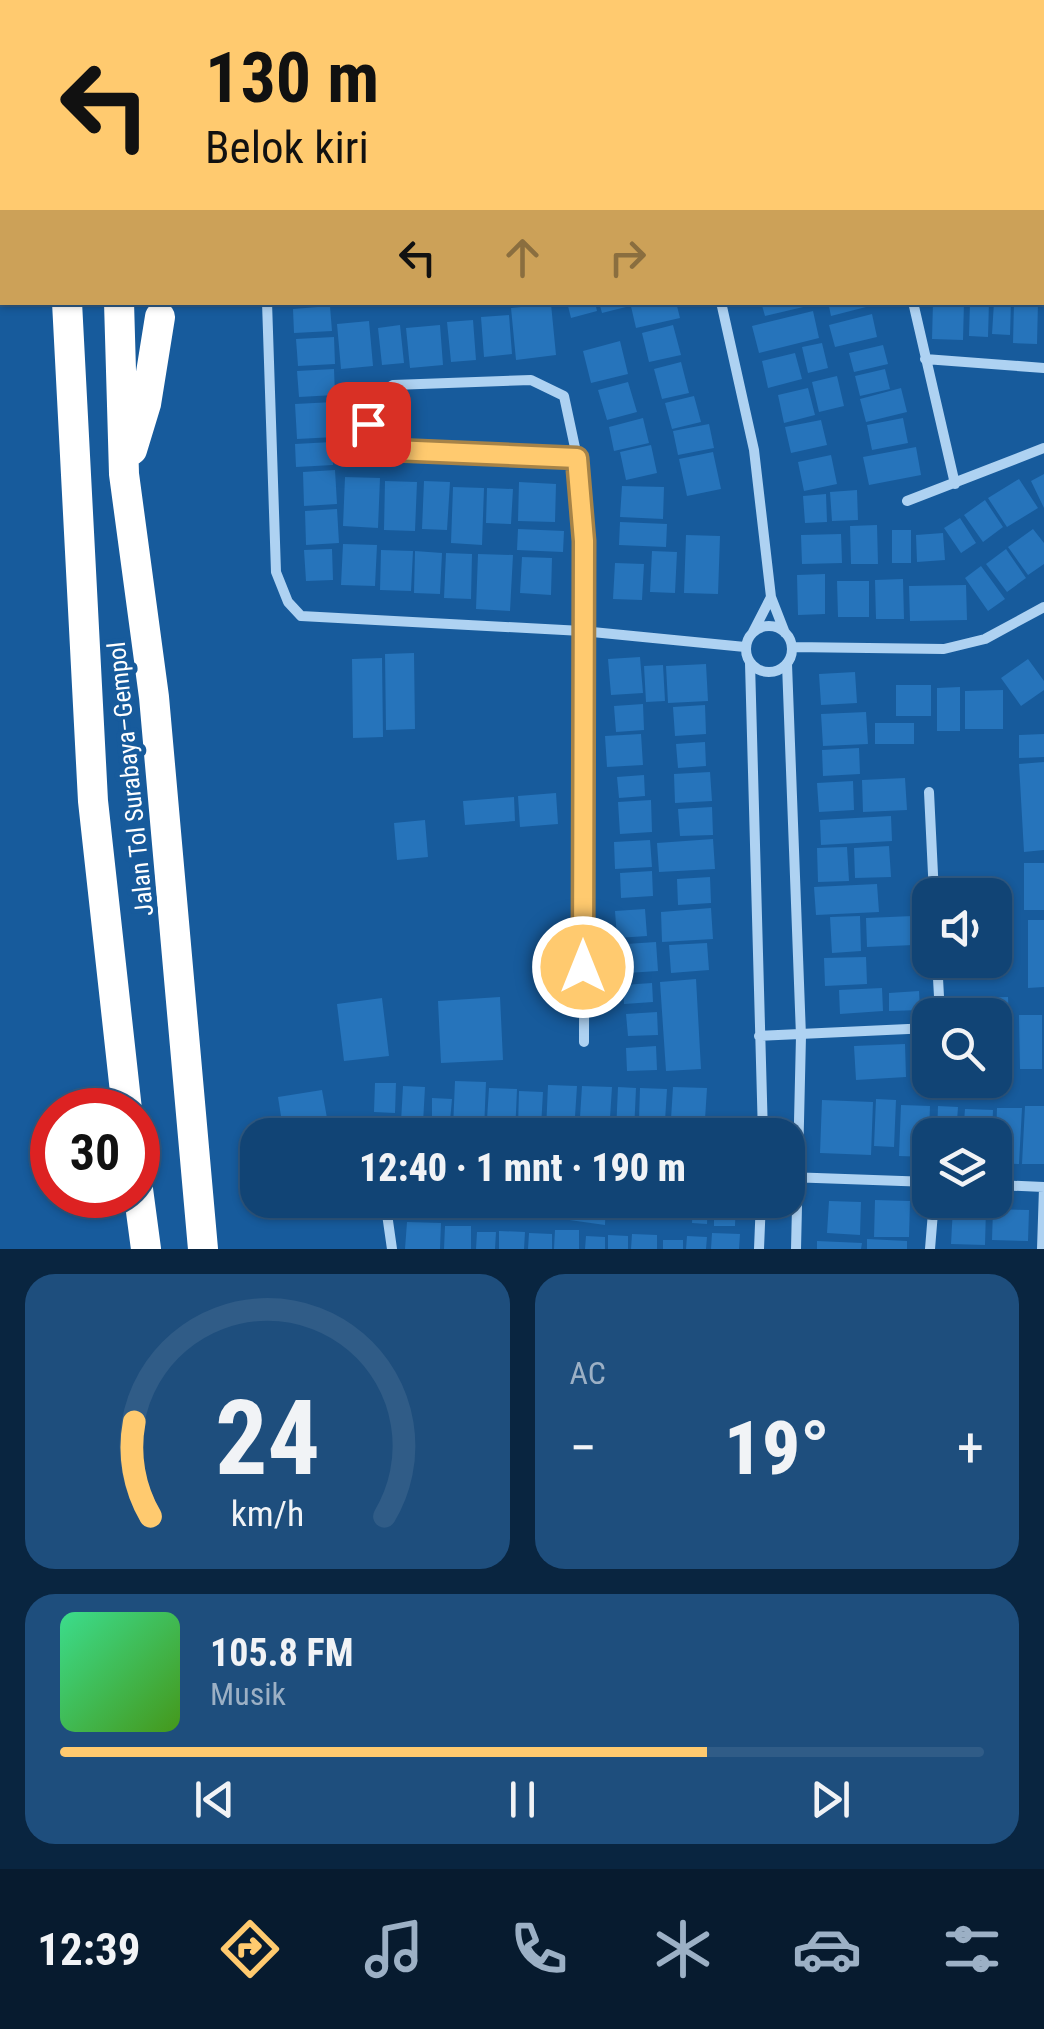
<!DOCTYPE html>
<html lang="id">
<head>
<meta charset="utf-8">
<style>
  :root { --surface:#114475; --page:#1e4e7d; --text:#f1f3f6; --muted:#9cb0c5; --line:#305c87; --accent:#ffca6f }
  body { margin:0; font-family:"Roboto Condensed",sans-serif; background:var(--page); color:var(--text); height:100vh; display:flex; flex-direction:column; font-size:38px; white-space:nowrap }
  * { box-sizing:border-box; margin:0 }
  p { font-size:32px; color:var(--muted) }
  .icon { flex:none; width:55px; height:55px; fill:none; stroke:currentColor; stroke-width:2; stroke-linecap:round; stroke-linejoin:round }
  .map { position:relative; height:1249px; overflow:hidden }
  .sheet { display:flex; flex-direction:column; gap:25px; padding:25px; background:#092540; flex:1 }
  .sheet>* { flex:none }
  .banner { position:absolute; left:0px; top:0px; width:1045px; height:305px; box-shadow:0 2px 8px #0004,0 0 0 2px var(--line); background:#ffca6f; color:#111; overflow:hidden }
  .fabs { position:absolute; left:912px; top:878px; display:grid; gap:20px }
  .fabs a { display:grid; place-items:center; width:100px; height:100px; border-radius:20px; background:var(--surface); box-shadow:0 2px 8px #0004,0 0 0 2px var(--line); font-size:50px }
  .speed { position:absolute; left:30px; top:1088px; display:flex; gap:20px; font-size:50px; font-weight:700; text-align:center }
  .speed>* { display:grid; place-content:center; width:130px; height:130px; border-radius:50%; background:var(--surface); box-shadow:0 2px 8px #0004,0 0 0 2px var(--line); line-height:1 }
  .speed .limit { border:15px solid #d22; background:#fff; color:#111 }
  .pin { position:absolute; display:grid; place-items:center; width:85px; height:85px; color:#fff; margin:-42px; border-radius:20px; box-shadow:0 5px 15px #0006 }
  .me { position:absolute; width:110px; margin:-55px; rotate:0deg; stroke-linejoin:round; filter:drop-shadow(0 0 8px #0008) }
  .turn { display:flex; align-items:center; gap:35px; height:210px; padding:0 40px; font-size:45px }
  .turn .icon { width:130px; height:130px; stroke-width:2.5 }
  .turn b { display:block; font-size:70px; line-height:85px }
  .lanes { display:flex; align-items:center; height:95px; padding:0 40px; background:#0003; justify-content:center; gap:50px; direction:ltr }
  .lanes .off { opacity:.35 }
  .big { font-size:75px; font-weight:800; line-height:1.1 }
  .sheet .card { flex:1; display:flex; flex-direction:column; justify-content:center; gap:15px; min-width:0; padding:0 35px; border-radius:30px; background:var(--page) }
  .sheet .dial { align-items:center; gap:0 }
  .dial svg { height:260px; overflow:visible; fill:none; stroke:var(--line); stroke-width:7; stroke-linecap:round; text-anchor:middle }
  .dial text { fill:var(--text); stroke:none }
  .song { display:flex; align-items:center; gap:30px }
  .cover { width:120px; height:120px; border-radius:15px; background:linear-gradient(135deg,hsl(150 70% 55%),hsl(100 70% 35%)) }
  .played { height:10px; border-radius:5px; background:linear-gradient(90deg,var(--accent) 70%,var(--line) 70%) }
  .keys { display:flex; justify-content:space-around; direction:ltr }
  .heat { display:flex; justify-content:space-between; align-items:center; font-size:55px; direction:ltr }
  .sheet .tiles { flex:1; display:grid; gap:25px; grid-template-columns:1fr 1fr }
  .card:last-child { grid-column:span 2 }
  .trip { position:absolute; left:240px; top:1118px; width:565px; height:100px; border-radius:30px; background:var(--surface); box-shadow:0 2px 8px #0004,0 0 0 2px var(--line); font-weight:800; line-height:100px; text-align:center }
  .tabs { display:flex; height:160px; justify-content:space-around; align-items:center; background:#071b2f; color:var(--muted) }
  .tabs .icon { width:70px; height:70px }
  .tabs .on { color:var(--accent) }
  .tabs b { font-size:45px; color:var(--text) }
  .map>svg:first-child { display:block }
</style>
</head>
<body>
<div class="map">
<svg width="1044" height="1249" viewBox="0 0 1044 1249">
  <rect width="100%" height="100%" fill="#175b9c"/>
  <path fill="#2674bb" d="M567,302H595L597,311L571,318Z
    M599,302H625L626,307L602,313Z
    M630,302H676L680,318L636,328Z
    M761,302H816V304L765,316Z
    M828,302H865L866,307L831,316Z
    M933,302H964L963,340L932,339Z
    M970,302H989L988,337L969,336Z
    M994,302H1011L1010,335L992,334Z
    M1014,302H1038L1037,344L1013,343Z
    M551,304L556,355L516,360L511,308Z
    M330,306L332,331L294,333L293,309Z
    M813,311L819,338L759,353L752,326Z
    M872,314L877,337L835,347L829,325Z
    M509,315L512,354L484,357L481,317Z
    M473,320L476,360L451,362L447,322Z
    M369,321L373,366L341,369L337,324Z
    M400,325L404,363L382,365L378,328Z
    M440,325L443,365L410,368L406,328Z
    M673,325L681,355L649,362L642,333Z
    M334,337L335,364L298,366L296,339Z
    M620,341L628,374L591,383L583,351Z
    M822,343L828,368L808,373L802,347Z
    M883,345L888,364L854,372L849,353Z
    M795,353L802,379L768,388L762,361Z
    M681,362L689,393L662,399L654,369Z
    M334,369L335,395L299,397L297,371Z
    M885,369L890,389L860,396L855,376Z
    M837,376L844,406L819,412L812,382Z
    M628,382L637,412L607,420L598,390Z
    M808,388L815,415L784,423L778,395Z
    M901,388L907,412L866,422L860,399Z
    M694,396L701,422L672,429L665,403Z
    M334,402L335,437L297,439L295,404Z
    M643,418L649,443L614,451L609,427Z
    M903,418L908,443L872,450L867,425Z
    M821,420L827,445L791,453L785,427Z
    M709,424L714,448L678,455L673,431Z
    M332,442L333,465L296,467L295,444Z
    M651,445L657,473L626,480L620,452Z
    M916,447L921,475L869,485L863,457Z
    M713,452L721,489L687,496L679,459Z
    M831,455L837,484L804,491L798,462Z
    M335,470L337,504L304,506L303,472Z
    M1044,474V508L1031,481Z
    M345,477L380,478L378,528L343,526Z
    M1019,479L1038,508L1007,527L988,498Z
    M385,481L417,482L415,531L384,530Z
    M424,481L450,482L447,530L422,529Z
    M519,482L556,484L555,522L518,521Z
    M622,486L664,487L663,519L620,517Z
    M453,487L484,488L482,545L451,543Z
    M487,488L513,489L511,524L486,523Z
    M857,490L858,520L832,521L830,492Z
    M826,494L827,522L805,523L803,496Z
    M985,500L1003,527L983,542L964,515Z
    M337,509L339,543L306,545L305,511Z
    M960,518L976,543L961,553L944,528Z
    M620,522L667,524L666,547L619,545Z
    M877,525L878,564H851L850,526Z
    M518,529L564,531L563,552L517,550Z
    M1033,529L1044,543V564L1028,575L1008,547Z
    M892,530H911V563H892Z
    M943,533L945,560L917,562L916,535Z
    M841,534L842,563L802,564L801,535Z
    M686,535L720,536L718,594L684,593Z
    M343,544L377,545L375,586L341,585Z
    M332,549L333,580L306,581L304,550Z
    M1006,549L1026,578L1007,592L986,564Z
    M381,550L413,551L411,591L380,590Z
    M415,551L442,553L440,594L414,593Z
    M652,551L677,552L675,593L650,592Z
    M446,553L472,554L471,599L444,598Z
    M478,554L513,555L510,611L476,609Z
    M522,557L552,558L551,595L520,593Z
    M615,563L644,564L642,600L613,599Z
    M981,566L1005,599L988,611L965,578Z
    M825,574V614L798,615L797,575Z
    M903,579L904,619H876L875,580Z
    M837,581H869V617H838Z
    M966,585L967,620L910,621L909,586Z
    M414,653L415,729L386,730L385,654Z
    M640,657L643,693L611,695L608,659Z
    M382,658L383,737L353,738L352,659Z
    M1028,659L1044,681V690L1021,706L1001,678Z
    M706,664L708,701L668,703L666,666Z
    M663,665L665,701L646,702L644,666Z
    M855,672L857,703L821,705L819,674Z
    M896,685H931V716H896Z
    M960,687V731H937V688Z
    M1003,690V729H965V691Z
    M643,704L644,730L616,732L614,706Z
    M705,705L706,734L675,736L673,707Z
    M866,712L868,744L823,746L821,714Z
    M875,723H914V744H875Z
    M641,734L643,765L607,767L605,736Z
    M1044,734V757L1019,758V735Z
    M705,742L706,766L678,768L676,744Z
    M859,748L860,774L823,776L822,750Z
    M1044,762V850L1024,852L1019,764Z
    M710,772L712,801L675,803L674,774Z
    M644,775L645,796L619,798L617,777Z
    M905,778L907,810L863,812L862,780Z
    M853,781L854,810L819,812L817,783Z
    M556,793L558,824L520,827L518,796Z
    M514,797L515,821L465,825L463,801Z
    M651,800L652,832L620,834L618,802Z
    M712,807L713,835L680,836L678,809Z
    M891,816L892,841L821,845L820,820Z
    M425,820L428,857L397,860L394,823Z
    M713,839L715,869L659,872L657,843Z
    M650,840L652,867L615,869L614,842Z
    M889,846L891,877L855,878L854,848Z
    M847,847L849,881L818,882L817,848Z
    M1024,863H1044V910H1024Z
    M652,871L653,896L621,898L620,873Z
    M710,877L711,903L678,905L677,879Z
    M877,884L879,912L816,915L814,887Z
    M711,908L713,939L662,942L661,912Z
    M645,909L647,936L617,938L615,911Z
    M860,916L861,951L832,953L830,917Z
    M913,916L914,945L867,947L866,918Z
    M1028,920H1044V987L1028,988Z
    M656,942L658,971L627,973L626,944Z
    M707,943L709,970L671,973L669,945Z
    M866,957L867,984L825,986L824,958Z
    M696,979L701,1069L666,1071L660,982Z
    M652,983L653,1002L624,1004L623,985Z
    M882,988L883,1011L840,1014L839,990Z
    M919,991L920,1010L889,1011V993Z
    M500,997L503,1060L441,1063L438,1001Z
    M1008,997L1009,1020L970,1015L969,998Z
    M382,998L389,1056L344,1061L337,1004Z
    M657,1012L658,1035L628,1036L626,1014Z
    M1019,1015H1042V1069H1020Z
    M1010,1025L1011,1047H995V1026Z
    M905,1044L906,1077L856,1080L854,1046Z
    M656,1046L657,1070L627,1071L626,1048Z
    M455,1081L486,1082L484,1130L453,1128Z
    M375,1083H396L395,1113L374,1112Z
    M548,1085L577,1086L574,1132L546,1131Z
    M403,1086L425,1087L423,1123L401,1122Z
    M582,1086L612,1087L609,1134L579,1133Z
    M618,1087L636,1088L634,1132H616Z
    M673,1087L707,1088L704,1135H670Z
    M489,1088L517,1089L515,1135H486Z
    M640,1088L667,1089L665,1121L639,1120Z
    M322,1090L330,1135H284L278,1097Z
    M519,1091L543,1092L541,1127L518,1126Z
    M432,1098L452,1099L450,1121L432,1120Z
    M876,1099L896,1100L894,1147L874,1146Z
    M822,1100L873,1102L871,1155L820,1153Z
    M901,1105L930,1106L928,1157L899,1156Z
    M938,1106L958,1107L956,1135H937Z
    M1025,1106H1044V1164H1022Z
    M997,1108H1022L1019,1164L995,1163Z
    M965,1109L993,1110L992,1135H963Z
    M399,1200H439L438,1215L398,1214Z
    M446,1200H470V1213H446Z
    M475,1200H496V1218L475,1217Z
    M502,1200H524V1219L502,1218Z
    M532,1200H552L551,1216L532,1215Z
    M556,1200H606L605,1225L555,1218Z
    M611,1200H633L632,1216H611Z
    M638,1200H657L656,1219L638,1218Z
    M664,1200H689L688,1219L663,1218Z
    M693,1200H708L707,1224L692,1223Z
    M714,1200H736L735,1226H714Z
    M875,1200L910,1201L909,1237H874Z
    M829,1201L861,1202L860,1235L827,1233Z
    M953,1207L986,1209L985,1245L951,1244Z
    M993,1209L1029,1210L1028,1241L992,1240Z
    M407,1222L441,1223L440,1249H405Z
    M445,1226H471V1249H444Z
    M555,1230H579V1249H554Z
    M499,1231L525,1232L524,1249H499Z
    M477,1232H496L495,1249H476Z
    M529,1233L552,1234V1249H528Z
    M712,1233L740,1234L739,1249H711Z
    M632,1234L657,1235V1249H631Z
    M608,1235L628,1236V1249H608Z
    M586,1236L605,1237V1249H585Z
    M687,1236L707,1237L706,1249H686Z
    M867,1239L907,1241V1249H867Z
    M663,1240H683V1249H663Z
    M817,1241L862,1243L861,1249H817Z"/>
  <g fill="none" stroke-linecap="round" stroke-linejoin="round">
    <path stroke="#aed2f2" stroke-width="10" d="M152,0V2
      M257,0V2
      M406,0V2
      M590,2V0
      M741,2V0
      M929,2V0
      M1042,88H1044
      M1042,224H1044
      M267,302L276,572L288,602L301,616L582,631L745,647
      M721,302L754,450L771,597L785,633
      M913,302L955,484
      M925,359L1044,368
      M577,457L393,450C372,439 368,425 365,402L393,385L531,380L564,396L577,457L585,541L584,1042
      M907,501L1044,448
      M746 649a23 23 0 1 1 46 0a23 23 0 1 1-46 0Z
      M753,632L771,597
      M792,647L944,649L985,639L1044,607
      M750,663L763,1135
      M787,664L801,1036L796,1249
      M929,792L934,895
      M937,960L940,1015
      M759,1036L930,1028
      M373,1129L375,1135
      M788,1177L930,1182
      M995,1185L1044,1187
      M385,1200L392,1249
      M759,1249L761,1200
      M930,1249L934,1200
      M1042,1249L1044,1188"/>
    <path stroke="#fff" stroke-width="30" d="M112,0V2
      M56,2V0
      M67,302L93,801L127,1110
      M119,302L124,474L154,697L203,1249
      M132,450L146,404L160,317
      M138,1189L146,1249"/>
  </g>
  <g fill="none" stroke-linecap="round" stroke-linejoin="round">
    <g stroke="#a68348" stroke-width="25">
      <path id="route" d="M368,424L378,442L393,450L577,458L584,541L583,967"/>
    </g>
    <use href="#route" stroke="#ffca6f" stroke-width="18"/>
  </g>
  <g text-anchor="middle" stroke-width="10" stroke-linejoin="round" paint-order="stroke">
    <g font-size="25" fill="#fff" stroke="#175b9c">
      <text transform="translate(130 779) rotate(-96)" y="9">Jalan Tol Surabaya–Gempol</text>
    </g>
  </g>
</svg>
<div class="fabs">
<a><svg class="icon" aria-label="sound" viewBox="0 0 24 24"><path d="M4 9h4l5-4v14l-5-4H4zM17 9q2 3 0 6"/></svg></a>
<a><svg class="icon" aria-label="search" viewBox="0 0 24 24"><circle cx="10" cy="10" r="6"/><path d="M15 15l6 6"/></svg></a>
<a><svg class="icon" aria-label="layers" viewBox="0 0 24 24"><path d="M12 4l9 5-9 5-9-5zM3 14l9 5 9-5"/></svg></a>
</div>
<div class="speed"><div class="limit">30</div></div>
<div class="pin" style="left:368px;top:424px;background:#d93025"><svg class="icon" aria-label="arrive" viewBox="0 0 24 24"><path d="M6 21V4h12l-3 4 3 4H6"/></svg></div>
<svg class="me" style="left:583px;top:967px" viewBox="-20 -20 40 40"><circle r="17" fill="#ffca6f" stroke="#fff" stroke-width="3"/><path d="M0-11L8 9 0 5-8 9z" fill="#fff"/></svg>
<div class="trip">12:40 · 1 mnt · 190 m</div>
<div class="banner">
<div class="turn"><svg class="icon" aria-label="left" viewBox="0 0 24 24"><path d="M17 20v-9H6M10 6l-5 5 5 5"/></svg><div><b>130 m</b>Belok kiri</div></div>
<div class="lanes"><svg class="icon" aria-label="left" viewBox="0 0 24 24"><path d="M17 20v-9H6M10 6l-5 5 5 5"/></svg><svg class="icon off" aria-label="ahead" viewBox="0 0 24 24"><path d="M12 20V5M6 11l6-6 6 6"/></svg><svg class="icon off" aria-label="right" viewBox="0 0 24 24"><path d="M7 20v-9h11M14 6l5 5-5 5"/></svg></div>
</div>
</div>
<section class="sheet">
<div class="tiles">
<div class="card dial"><svg viewBox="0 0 100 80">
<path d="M14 69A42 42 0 1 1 86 69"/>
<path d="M14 69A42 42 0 0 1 9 40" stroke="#ffca6f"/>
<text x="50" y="56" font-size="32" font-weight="700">24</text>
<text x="50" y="72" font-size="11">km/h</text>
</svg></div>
<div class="card"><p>AC</p>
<div class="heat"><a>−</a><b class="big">19°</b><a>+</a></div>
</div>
<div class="card">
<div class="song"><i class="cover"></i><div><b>105.8 FM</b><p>Musik</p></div></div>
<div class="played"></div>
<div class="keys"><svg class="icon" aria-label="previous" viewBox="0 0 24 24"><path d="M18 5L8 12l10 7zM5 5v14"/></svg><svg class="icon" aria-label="pause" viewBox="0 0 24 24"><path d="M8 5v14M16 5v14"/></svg><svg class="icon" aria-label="next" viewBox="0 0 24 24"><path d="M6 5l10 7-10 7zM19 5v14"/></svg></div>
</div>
</div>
</section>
<nav class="tabs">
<b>12:39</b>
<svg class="icon on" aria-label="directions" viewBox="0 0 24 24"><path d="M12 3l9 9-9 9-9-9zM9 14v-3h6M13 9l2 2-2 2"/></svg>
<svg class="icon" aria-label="music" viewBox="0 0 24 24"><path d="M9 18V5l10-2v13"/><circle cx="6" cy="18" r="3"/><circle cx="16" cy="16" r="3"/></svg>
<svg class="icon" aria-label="phone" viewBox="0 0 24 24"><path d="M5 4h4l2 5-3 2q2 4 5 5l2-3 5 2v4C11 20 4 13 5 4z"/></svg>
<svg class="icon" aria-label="climate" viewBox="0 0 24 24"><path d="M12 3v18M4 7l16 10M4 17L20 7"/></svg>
<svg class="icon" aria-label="car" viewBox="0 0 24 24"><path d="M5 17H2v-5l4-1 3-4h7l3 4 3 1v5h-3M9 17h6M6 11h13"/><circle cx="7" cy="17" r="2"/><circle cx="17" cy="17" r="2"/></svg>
<svg class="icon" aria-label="filters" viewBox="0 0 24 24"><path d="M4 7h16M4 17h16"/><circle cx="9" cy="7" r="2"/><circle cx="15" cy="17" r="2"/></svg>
</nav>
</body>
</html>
